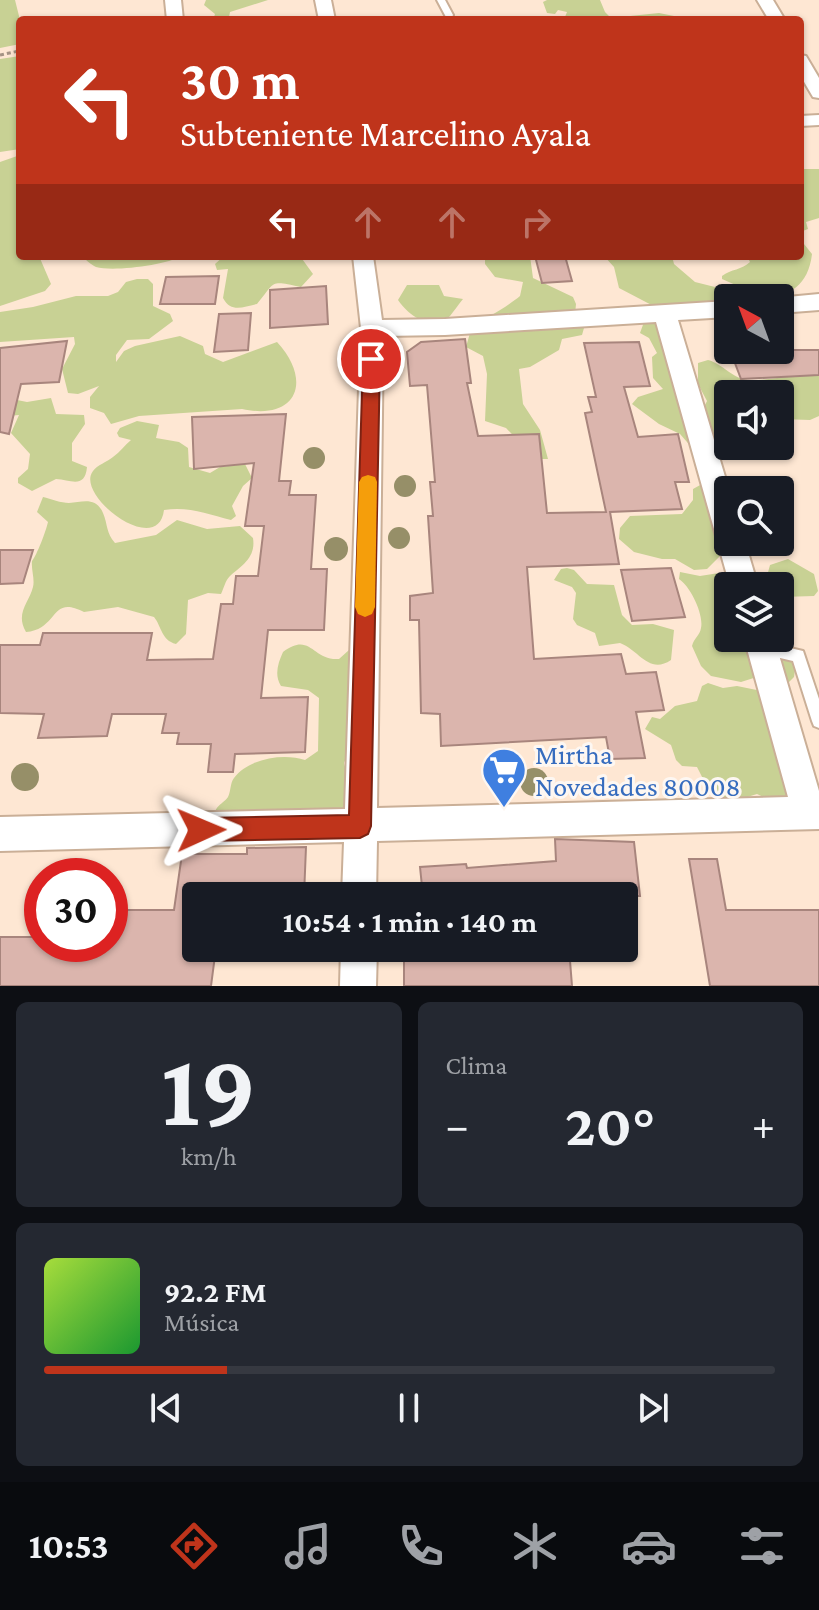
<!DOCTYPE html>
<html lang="es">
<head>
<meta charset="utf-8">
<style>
  :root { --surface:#171b24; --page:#242831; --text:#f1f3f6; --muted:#9ea1a6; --line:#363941; --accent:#bf341b }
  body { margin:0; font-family:"Crimson Pro",serif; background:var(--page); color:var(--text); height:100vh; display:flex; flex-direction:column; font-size:30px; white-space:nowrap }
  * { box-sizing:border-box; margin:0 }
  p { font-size:26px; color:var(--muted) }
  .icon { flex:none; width:44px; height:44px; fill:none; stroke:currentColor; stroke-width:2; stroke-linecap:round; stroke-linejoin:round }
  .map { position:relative; height:986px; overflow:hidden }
  .details { display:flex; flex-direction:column; gap:16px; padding:16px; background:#0d0f14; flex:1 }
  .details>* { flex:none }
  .top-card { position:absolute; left:16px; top:16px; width:788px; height:244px; border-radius:8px; box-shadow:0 2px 6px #0004; background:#bf341b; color:#fff; overflow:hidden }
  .needle { width:52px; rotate:319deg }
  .tools { position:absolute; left:714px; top:284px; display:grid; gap:16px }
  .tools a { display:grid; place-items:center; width:80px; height:80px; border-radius:8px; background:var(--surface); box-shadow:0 2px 6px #0004; font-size:40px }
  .speed { position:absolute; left:24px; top:858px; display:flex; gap:16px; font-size:40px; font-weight:700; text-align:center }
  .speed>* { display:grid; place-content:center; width:104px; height:104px; border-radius:50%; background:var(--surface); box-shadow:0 2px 6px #0004; line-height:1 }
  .speed .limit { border:12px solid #d22; background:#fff; color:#111 }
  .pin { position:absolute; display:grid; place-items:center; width:68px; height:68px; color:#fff; margin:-34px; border:4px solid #fff; border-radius:50%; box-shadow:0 2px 8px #0007 }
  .me { position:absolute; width:88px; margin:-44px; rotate:89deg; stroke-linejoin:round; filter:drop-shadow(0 0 6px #0008) }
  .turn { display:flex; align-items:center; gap:28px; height:168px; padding:0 32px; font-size:36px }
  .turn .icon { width:104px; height:104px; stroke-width:2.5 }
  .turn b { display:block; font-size:56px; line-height:68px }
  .lanes { display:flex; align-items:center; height:76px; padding:0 32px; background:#0003; justify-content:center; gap:40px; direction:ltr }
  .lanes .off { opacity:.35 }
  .big { font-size:60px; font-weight:700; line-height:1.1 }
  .details .tile { flex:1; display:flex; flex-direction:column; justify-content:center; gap:12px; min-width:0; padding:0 28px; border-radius:12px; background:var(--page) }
  .details .dial { align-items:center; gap:0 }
  .dial b { font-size:104px; line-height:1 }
  .song { display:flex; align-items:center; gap:24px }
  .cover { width:96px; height:96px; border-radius:12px; background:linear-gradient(135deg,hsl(80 70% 55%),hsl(130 70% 35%)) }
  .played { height:8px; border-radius:4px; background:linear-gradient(90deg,var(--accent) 25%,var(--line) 25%) }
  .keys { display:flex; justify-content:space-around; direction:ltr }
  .heat { display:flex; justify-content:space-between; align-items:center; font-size:44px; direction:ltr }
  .details .tiles { flex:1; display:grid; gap:16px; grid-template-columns:1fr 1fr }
  .tile:last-child { grid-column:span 2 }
  .trip { position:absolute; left:182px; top:882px; width:456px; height:80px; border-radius:8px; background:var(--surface); box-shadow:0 2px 6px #0004; font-weight:700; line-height:80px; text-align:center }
  .tabs { display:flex; height:128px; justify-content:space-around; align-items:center; background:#090b0e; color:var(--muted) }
  .tabs .icon { width:56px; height:56px }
  .tabs .on { color:var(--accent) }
  .tabs b { font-size:36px; color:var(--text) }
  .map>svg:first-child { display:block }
</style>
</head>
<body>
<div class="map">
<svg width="819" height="986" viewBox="0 0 819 986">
  <rect width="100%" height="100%" fill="#fee7d3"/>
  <path fill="#c8d194" d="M0,0H15L20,20V44L0,48Z
    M206,0H268L230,12L229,17L221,20L214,17L215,14L204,5Z
    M547,0H600L605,12L611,18L659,13L674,16L666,20H568L565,17L567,12L558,10L555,14L547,13L543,2Z
    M20,56V149L0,152V59Z
    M20,155V256H39L51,284L45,291L0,306V162Z
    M800,169H819V218L806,222L808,229L800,232Z
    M800,239L812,254C808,288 787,298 755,298L747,290L722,279V276C731,269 742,270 750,262L747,256H800Z
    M80,256H181C167,265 113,272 96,267C91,265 86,259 80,256Z
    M224,256H300L313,274L301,287C269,280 276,281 257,304C243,307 231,313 223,298L228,269L217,270L215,264Z
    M485,256H530L533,278L573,297L576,304L574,325L584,328L582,335L562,339L559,350L530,367L519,369L523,404L540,430L548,459H536L506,428L485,421L487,374L483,356L466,347L472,326C486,319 508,306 520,296L523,282L495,277L485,264Z
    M604,256H672L674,264L695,282L715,287L722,293L720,307L663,311L619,288L614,267Z
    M137,279H148L153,284V306L170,314L173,321L149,339L127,340L116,355V362L124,351L135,346L180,336L203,346L205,354L223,362L277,342C313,381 297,421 242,409L139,416L111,424L104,413L90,408V397L99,386L78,394L68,393L62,369L75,344L74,337L0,342V312L33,307L76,296H108L118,292L126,282Z
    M407,285H439L444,296L463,299C458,305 454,311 450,316C432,333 408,315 398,300Z
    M655,321L690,361L693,370L694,450L680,434L659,424L632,404L638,397L663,389L653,378L652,357L657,353L649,338L640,333L644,322Z
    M708,360C723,364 733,379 748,380C771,381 795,373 819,376V416L810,420L780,419V394H728V440L713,434L701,413L707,401L698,384V363Z
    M51,398L56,414L84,415L85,424L72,443V461L87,467C85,489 71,480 56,479L32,491L18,483V478L28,469L30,454L11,433L19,415L8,416L17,400L27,402Z
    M137,421L159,425L156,438L179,442L188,448L189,467L210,473L220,467L245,464L252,478L243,486L232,506L236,516L231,520C208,514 188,506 164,510C158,559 74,495 93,471C97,465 107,462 113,457C120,452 125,445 131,440L119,437L117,433L120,428Z
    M702,484L720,538V556L707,569L694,570L675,559H662L634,552L619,539L620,528L630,516L682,514L693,500V489Z
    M43,497C51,499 61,503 69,503C82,502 96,496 103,513C108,525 106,533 115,543L156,535L177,520L207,529L240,526L253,538C256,557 243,565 230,576C225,581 224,588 221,594L208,593L188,600L186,634L176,644C161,640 162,627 154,617L118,607L84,612C50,594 59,629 26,632C15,613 29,603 33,587C35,579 31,570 32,561C37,555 46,531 48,522L37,512Z
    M788,559L814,574L818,591L814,596L782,597L780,586H771L767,576L770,565Z
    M567,568L574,570L587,584L614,585L622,615L632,625L653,624L674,630L671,660C649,675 639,650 620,643L599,646L595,633L577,625L573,619L576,593L572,587L554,580L561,569Z
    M680,572L700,576L719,573L743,586H728V638H776L789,650L796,663L794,677L785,686L760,676L741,682L711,676L701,666L692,646C694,638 700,635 701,628C704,614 690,586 679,579Z
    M354,630L350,749L344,763L348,779L344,796L346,813L328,841L312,844L214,817C215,805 222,805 228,797C231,791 230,783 234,778C249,758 284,753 305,760L318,751L319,698L308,690L281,686C274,675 278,663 283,652C311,631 312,661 339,659L349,650Z
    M708,683L723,688L737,686L767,692L810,796L772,801L757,794C748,796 741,801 732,803C714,807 704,780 697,767L682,766L676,760L671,745L645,729L652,717L660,719L675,706L697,701L702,686Z"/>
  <path fill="#dbb5ad" stroke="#a8857d" stroke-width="2" d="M535,256H565L572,281L542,283Z
    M219,276L215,304H160L166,277Z
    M326,286L328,324L270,328V290Z
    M251,313L248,350L214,352L219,314Z
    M465,339L471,383H467L478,436L539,434L547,513L606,512L585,413L592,412L588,397H596L584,343L639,342L650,386L624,387L638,437L678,434L689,482H675L682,509L610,512L619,564L527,567L534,659L621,654L626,674L656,672L664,710L636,712L645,758L610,759L606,737L441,746L440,714L421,713L419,620H410V596L433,593L428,516H433L430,482H435L427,385L410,386L407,352L421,342Z
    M67,341L59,382L21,384L9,434L0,432V348Z
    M730,350H819V375L741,379Z
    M286,414L279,481H291L289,495H316L311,569H327L324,630H268L261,698L308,697L305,752L235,754L233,772H208L211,744H177L179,733H162L166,714H112L107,736L38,738L44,714L0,713V645H40L43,633H152L147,660L213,659L221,604H233L236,576H258L264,526H245L254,463L194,469L192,417Z
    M0,550H33L23,583L0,584Z
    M671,568L685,617L632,621L621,570Z
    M555,839L634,842L640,896H423L420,867L466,864L467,868L556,861Z
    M306,847L304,896H196V948H216L211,986H0V937H42V944H110V910H174L182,854H247V848Z
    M689,859H717L726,910H819V986H710Z
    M404,948H569L572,986H404Z"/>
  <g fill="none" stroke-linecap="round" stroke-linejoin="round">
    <g stroke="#caaf97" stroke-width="4">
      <path id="service" d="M437,0H445L453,15L452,17H446Z
        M764,642L803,651L819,699V728L814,726L812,721L793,661L759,653L757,648L759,643Z"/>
    </g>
    <g stroke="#caaf97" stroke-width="4">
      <path id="minor" d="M165,0H181L183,20H167Z
        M315,0H331L335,20H319Z
        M757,0H773L785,20H769Z
        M800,55L806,56L819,78V98L813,97L800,75Z
        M819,115V125L800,126V116Z
        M353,256H373L382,320L445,319L728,301V317L678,320L729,490L728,542H745L758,586H730L656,322L445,335L383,336L377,808L788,797L744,638H774L819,791V829L377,841L376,896H342L344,842L0,851V817L345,809L361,328Z
        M819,294V310L780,313V298H777Z
        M341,948H377L376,986H340Z"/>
    </g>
    <path stroke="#a59384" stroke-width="3" stroke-dasharray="4 3" stroke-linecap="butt" d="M0,55L19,51"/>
    <use href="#service" fill="#fff" fill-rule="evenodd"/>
    <use href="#minor" fill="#fff" fill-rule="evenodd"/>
  </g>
  <g fill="#968f68">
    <circle cx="314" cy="458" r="11"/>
    <circle cx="405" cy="486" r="11"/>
    <circle cx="399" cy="538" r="11"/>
    <circle cx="336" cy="549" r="12"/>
    <circle cx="25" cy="777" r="14"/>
    <circle cx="534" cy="782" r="14"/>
  </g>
  <path fill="#bf341b" stroke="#7c2212" stroke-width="2" d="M371,353L380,359L371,826L368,834L360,838L201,841L193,838L190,830L193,822L201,818L349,815L363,359Z"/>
  <path fill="#f59e0b" d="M368,475L375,477L377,482L375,607L372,614L365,617L358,614L355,607L359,482L362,477Z"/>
  <defs>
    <g id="supermarket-pin" transform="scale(2.3)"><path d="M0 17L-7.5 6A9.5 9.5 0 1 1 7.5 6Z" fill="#3f7fe0" stroke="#fdf7f2"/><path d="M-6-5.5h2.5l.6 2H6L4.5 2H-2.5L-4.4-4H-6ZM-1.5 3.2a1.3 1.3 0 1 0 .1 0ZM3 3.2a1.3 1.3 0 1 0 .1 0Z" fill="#fff"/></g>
  </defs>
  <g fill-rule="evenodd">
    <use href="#supermarket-pin" x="504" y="770"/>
  </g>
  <g text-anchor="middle" stroke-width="6" stroke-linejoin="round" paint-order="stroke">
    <g font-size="28" fill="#366cbe" stroke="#fdf7f2" text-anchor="start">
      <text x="535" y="764">Mirtha<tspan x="535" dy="32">Novedades 80008</tspan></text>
    </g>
  </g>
</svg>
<div class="tools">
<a><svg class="needle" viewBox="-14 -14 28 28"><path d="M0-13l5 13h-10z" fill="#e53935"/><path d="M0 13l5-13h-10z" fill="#9ea1a6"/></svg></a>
<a><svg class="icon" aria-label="sound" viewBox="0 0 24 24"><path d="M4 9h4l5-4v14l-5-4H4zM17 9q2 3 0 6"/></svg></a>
<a><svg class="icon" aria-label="search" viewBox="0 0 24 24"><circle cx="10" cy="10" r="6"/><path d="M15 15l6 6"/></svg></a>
<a><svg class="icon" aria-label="layers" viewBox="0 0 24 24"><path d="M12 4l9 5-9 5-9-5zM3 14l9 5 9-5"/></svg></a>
</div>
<div class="speed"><div class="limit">30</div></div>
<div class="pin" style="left:371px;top:359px;background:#d93025"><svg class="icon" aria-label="arrive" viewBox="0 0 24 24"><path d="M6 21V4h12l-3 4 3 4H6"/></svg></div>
<svg class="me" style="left:201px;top:830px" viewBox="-20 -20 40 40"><path d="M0-17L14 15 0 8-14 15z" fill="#bf341b" stroke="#fff" stroke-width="4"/></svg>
<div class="trip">10:54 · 1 min · 140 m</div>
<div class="top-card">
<div class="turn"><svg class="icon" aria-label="left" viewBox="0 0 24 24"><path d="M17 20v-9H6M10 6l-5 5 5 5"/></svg><div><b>30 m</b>Subteniente Marcelino Ayala</div></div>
<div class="lanes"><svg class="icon" aria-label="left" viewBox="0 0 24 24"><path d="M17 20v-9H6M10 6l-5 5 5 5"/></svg><svg class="icon off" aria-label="ahead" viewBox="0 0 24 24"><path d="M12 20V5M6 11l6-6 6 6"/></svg><svg class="icon off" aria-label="ahead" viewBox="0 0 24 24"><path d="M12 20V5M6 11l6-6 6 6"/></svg><svg class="icon off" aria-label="right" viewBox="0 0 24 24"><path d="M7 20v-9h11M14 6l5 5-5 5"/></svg></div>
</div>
</div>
<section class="details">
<div class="tiles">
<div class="tile dial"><b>19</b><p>km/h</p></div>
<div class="tile"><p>Clima</p>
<div class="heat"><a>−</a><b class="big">20°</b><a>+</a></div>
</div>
<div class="tile">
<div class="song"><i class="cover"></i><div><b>92.2 FM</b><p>Música</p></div></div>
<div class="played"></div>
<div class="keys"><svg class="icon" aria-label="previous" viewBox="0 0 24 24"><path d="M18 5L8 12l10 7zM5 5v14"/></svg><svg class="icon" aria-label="pause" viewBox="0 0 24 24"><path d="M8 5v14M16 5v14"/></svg><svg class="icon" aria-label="next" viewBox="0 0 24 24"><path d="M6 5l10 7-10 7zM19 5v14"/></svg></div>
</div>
</div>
</section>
<nav class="tabs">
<b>10:53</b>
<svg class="icon on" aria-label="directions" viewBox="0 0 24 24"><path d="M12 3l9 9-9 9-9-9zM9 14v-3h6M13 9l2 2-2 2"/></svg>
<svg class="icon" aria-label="music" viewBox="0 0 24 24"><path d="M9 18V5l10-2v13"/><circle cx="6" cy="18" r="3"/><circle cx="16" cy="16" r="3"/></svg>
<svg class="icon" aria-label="phone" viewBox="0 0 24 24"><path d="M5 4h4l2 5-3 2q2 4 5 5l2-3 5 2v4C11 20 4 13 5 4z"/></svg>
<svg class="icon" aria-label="climate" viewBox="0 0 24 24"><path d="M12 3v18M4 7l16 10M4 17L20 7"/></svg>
<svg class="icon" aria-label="car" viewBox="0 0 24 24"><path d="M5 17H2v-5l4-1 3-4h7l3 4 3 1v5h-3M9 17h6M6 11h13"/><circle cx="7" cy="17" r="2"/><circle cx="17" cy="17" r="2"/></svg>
<svg class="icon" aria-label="filters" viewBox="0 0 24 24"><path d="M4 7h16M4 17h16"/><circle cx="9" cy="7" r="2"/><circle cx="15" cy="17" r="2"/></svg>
</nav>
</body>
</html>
